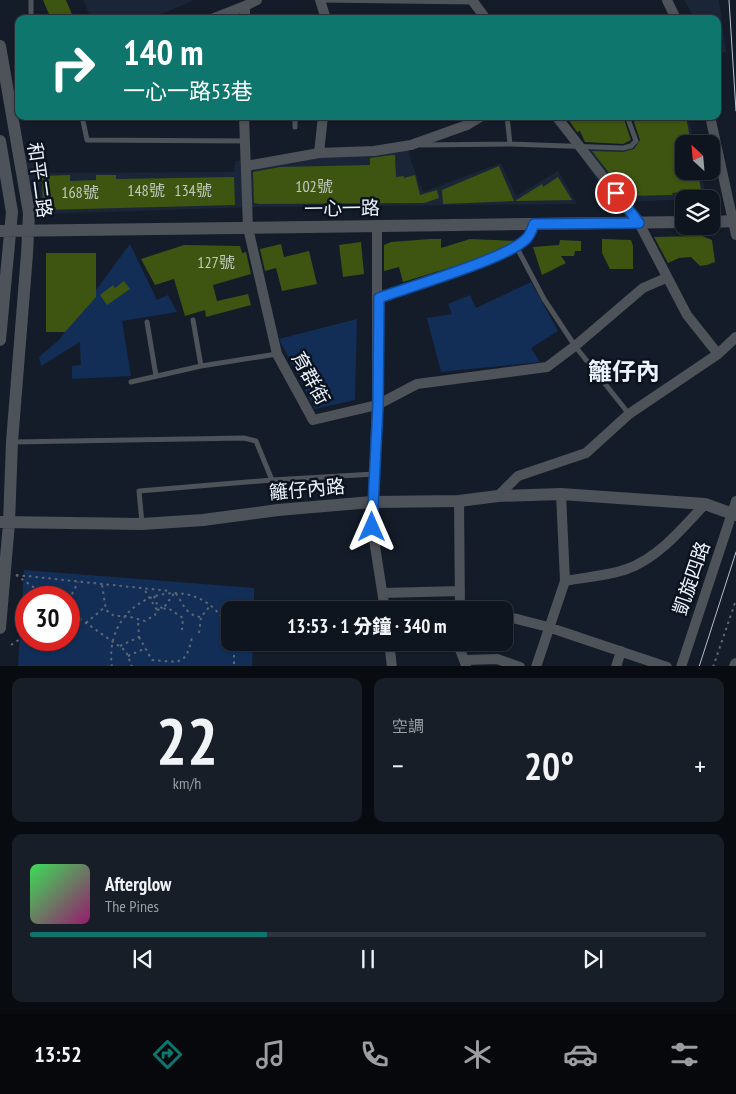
<!DOCTYPE html>
<html lang="zh-TW">
<head>
<meta charset="utf-8">
<style>
  :root { --surface:#0f151f; --page:#181e28; --text:#f1f3f6; --muted:#9b9fa4; --line:#2f343d; --accent:#0f766e }
  body { margin:0; font-family:"PT Sans Narrow","Noto Sans TC",sans-serif; background:var(--page); color:var(--text); height:100vh; display:flex; flex-direction:column; font-size:19px; white-space:nowrap }
  * { box-sizing:border-box; margin:0 }
  p { font-size:16px; color:var(--muted) }
  .icon { flex:none; width:28px; height:28px; fill:none; stroke:currentColor; stroke-width:2; stroke-linecap:round; stroke-linejoin:round }
  .map { position:relative; height:666px; overflow:hidden }
  .drawer { display:flex; flex-direction:column; gap:12px; padding:12px; background:#080c11; flex:1 }
  .drawer>* { flex:none }
  .guide { position:absolute; left:15px; top:15px; width:706px; height:105px; border-radius:10px; box-shadow:0 1px 4px #0004,0 0 0 1px var(--line); background:#0f766e; color:#fff; overflow:hidden }
  .needle { width:32px; rotate:334deg }
  .controls { position:absolute; left:675px; top:135px; display:grid; gap:10px }
  .controls a { display:grid; place-items:center; width:45px; height:45px; border-radius:10px; background:var(--surface); box-shadow:0 1px 4px #0004,0 0 0 1px var(--line); font-size:25px }
  .speed { position:absolute; left:15px; top:586px; display:flex; gap:10px; font-size:25px; font-weight:700; text-align:center }
  .speed>* { display:grid; place-content:center; width:65px; height:65px; border-radius:50%; background:var(--surface); box-shadow:0 1px 4px #0004,0 0 0 1px var(--line); line-height:1 }
  .speed .limit { border:8px solid #d22; background:#fff; color:#111 }
  .pin { position:absolute; display:grid; place-items:center; width:42px; height:42px; color:#fff; margin:-21px; border:2px solid #fff; border-radius:50%; box-shadow:0 1px 5px #0007 }
  .me { position:absolute; width:55px; margin:-28px; rotate:0deg; stroke-linejoin:round; filter:drop-shadow(0 0 4px #0008) }
  .turn { display:flex; align-items:center; gap:18px; height:105px; padding:0 25px; font-size:22px }
  .turn .icon { width:65px; height:65px; stroke-width:2.5 }
  .turn b { display:block; font-size:35px; line-height:42px }
  .big { font-size:38px; font-weight:800; line-height:1.1 }
  .drawer .widget { flex:1; display:flex; flex-direction:column; justify-content:center; gap:8px; min-width:0; padding:0 18px; border-radius:10px; background:var(--page) }
  .drawer .dial { align-items:center; gap:0 }
  .dial b { font-size:65px; line-height:1 }
  .song { display:flex; align-items:center; gap:15px }
  .cover { width:60px; height:60px; border-radius:8px; background:linear-gradient(135deg,hsl(130 70% 55%),hsl(320 70% 35%)) }
  .played { height:5px; border-radius:2px; background:linear-gradient(90deg,var(--accent) 35%,var(--line) 35%) }
  .keys { display:flex; justify-content:space-around; direction:ltr }
  .heat { display:flex; justify-content:space-between; align-items:center; font-size:28px; direction:ltr }
  .drawer .tiles { flex:1; display:grid; gap:12px; grid-template-columns:1fr 1fr }
  .widget:last-child { grid-column:span 2 }
  .trip { position:absolute; left:221px; top:601px; width:292px; height:50px; border-radius:10px; background:var(--surface); box-shadow:0 1px 4px #0004,0 0 0 1px var(--line); font-weight:800; line-height:50px; text-align:center }
  .menu { display:flex; height:80px; justify-content:space-around; align-items:center; background:#06080c; color:var(--muted) }
  .menu .icon { width:35px; height:35px }
  .menu .selected { color:var(--accent) }
  .menu b { font-size:22px; color:var(--text) }
  .map>svg:first-child { display:block }
</style>
</head>
<body>
<div class="map">
<svg width="736" height="667" viewBox="0 0 736 667">
  <rect width="100%" height="100%" fill="#141c29"/>
  <path fill="#1a2638" d="M84,0H194L150,19H91Z
    M684,0H719L726,52L718,54V19H695Z
    M654,116H688L694,144H684V171H700L705,191L693,199L601,203L596,192L602,188L577,150L628,149L652,139Z
    M407,142L410,158L423,192L501,163L516,196L558,171L577,204L252,207L44,214L35,202L23,154L46,152L45,173L234,172L235,161Z"/>
  <path fill="#122e57" fill-rule="evenodd" d="M130,244L157,300L168,295L177,312L122,321L131,376L72,379V366L81,365L80,342L41,366L39,357L59,340Z
    M531,282L558,331L531,348L540,362L441,372L427,318L452,314L448,304L470,295L476,308Z
    M357,319L355,400L315,409L279,339Z
    M24,570L254,588V610H230V642L253,643L252,666H18ZM26,598H69V640H26Z"/>
  <path fill="#3e5411" d="M43,0H66L74,19H51Z
    M566,116H623L631,140L623,144L585,142L580,131L577,132Z
    M632,116H686L691,144H684V171H698L701,190L672,193L673,195L627,196L592,151L623,152L634,149L640,140Z
    M392,155H395L396,177L404,176V178L415,175L420,195L437,190L439,198L424,203L259,204L254,203L253,172L280,167L370,165V158Z
    M499,166L514,201L443,204L442,190Z
    M70,175V181L96,180V175H116V179L234,177L235,205L43,210L42,176Z
    M558,177L572,200L515,201L542,184L543,187Z
    M702,236L712,240L715,262L707,265L700,266L691,257L679,258L668,263L654,237Z
    M430,239H441V248L470,239L517,241L478,259L403,282L399,267L384,271V245L391,242Z
    M602,239L631,240L633,246V269H610L602,253Z
    M560,240L581,241V251H575L574,256H561L566,263L542,275L533,247L559,245Z
    M361,242L364,274L343,277L339,245Z
    M281,244L284,257L309,251L317,284L282,291L276,268L265,271L260,249Z
    M184,245L240,246L242,253L246,252L251,274L213,285L217,301L248,294L251,305L206,317L205,310L185,316L174,279L155,285L141,259Z
    M46,253H96V297L65,332H46Z
    M124,281L130,289L107,305L100,295L113,285L115,288Z"/>
  <g fill="none" stroke-linecap="round" stroke-linejoin="round">
    <path stroke="#5f6672" stroke-width="2" stroke-dasharray="2.5 4" stroke-linecap="butt" d="M16,575L170,591
      M16,575L49,598
      M102,585L106,610L114,616H127L145,621L155,615L157,610L144,589
      M154,596L157,604L163,609L175,592C183,603 186,616 201,617L210,606
      M69,600L78,582
      M157,610L168,608L183,618L182,630
      M69,611L126,651L132,667
      M86,623L105,607
      M199,633L201,617
      M139,637L152,660C179,662 186,667 192,637
      M234,642V667
      M11,645L26,635
      M120,646L139,637L138,619
      M128,656L146,648
      M112,667C101,592 203,563 230,633
      M713,667L736,600"/>
    <path stroke="#4e5259" stroke-width="5" d="M31,0V19
      M320,0L474,2
      M82,116L87,140L245,141
      M295,116V127
      M507,116L510,144
      M421,145L510,144L623,148L631,146L636,141L627,116
      M516,246L544,299L575,346L629,414
      M379,298C412,286 504,261 526,239C529,236 531,230 533,226
      M193,320L201,366
      M147,322L156,376
      M131,382L201,366L277,354
      M13,442L244,438L256,441L272,480
      M142,523L139,491L272,480L374,474"/>
    <path stroke="#4e5259" stroke-width="10" d="M320,0L326,19
      M472,0L486,19
      M667,0L676,19
      M212,19L245,6
      M245,19V6L257,0
      M244,116L248,228L277,354L313,420L377,405L417,384L547,367L575,346L643,288L666,278
      M556,116L639,223L687,315L718,354
      M710,116L736,235
      M319,153L323,116
      M246,166L319,153L374,151L411,145L467,125L482,116
      M377,226V405L372,527L385,610
      M498,496L518,476L586,453L629,414L718,354L736,337
      M459,501L460,610
      M565,581C585,577 608,576 627,569C658,558 683,528 705,504
      M383,593L460,591
      M505,616L548,627L667,667
      M389,642L392,667
      M457,642L466,665
      M465,660L497,659L520,667
      M536,667L565,581L561,494
      M616,667L621,651
      M681,667L736,501"/>
    <path stroke="#4e5259" stroke-width="12" d="M0,46L29,213L27,254L12,442L9,523L0,628
      M0,141L12,212L0,340
      M711,222L736,221
      M0,231L684,222
      M0,522L142,524L203,520L278,510L372,502L459,501L498,496L561,494L705,504L736,515
      M735,667L736,664"/>
    <path stroke="#b8bfc9" stroke-width="1" d="M729,0L736,111
      M699,667L736,552"/>
  </g>
  <g fill="none" stroke-linecap="round" stroke-linejoin="round">
    <g stroke="#114b97" stroke-width="12">
      <path id="route" d="M372,527L378,405L379,298C408,287 510,258 527,238C530,235 532,229 534,224L639,223L616,193"/>
    </g>
    <use href="#route" stroke="#1a73e8" stroke-width="9"/>
  </g>
  <g text-anchor="middle" stroke-width="5" stroke-linejoin="round" paint-order="stroke">
    <g font-size="16" fill="#c1cbc1">
      <text x="314" y="192">102號</text>
      <text x="146" y="196">148號</text>
      <text x="193" y="196">134號</text>
      <text x="80" y="198">168號</text>
      <text x="216" y="268">127號</text>
    </g>
    <g font-size="19" fill="#edf3fc" stroke="#0b131f">
      <text transform="translate(40 180) rotate(82)" y="7">和平二路</text>
      <text transform="translate(342 208) rotate(-1)" y="7">一心一路</text>
      <text transform="translate(311 378) rotate(61)" y="7">育群街</text>
      <text transform="translate(307 489) rotate(-5)" y="7">籬仔內路</text>
      <text transform="translate(691 578) rotate(-71)" y="7">凱旋四路</text>
    </g>
    <g font-size="24" font-weight="bold" fill="#edf3fc" stroke="#0b131f">
      <text x="624" y="380">籬仔內</text>
    </g>
  </g>
</svg>
<div class="controls">
<a><svg class="needle" viewBox="-14 -14 28 28"><path d="M0-13l5 13h-10z" fill="#e53935"/><path d="M0 13l5-13h-10z" fill="#9b9fa4"/></svg></a>
<a><svg class="icon" aria-label="layers" viewBox="0 0 24 24"><path d="M12 4l9 5-9 5-9-5zM3 14l9 5 9-5"/></svg></a>
</div>
<div class="speed"><div class="limit">30</div></div>
<div class="pin" style="left:616px;top:193px;background:#d93025"><svg class="icon" aria-label="arrive" viewBox="0 0 24 24"><path d="M6 21V4h12l-3 4 3 4H6"/></svg></div>
<svg class="me" style="left:372px;top:527px" viewBox="-20 -20 40 40"><path d="M0-17L14 15 0 8-14 15z" fill="#1a73e8" stroke="#fff" stroke-width="4"/></svg>
<div class="trip">13:53 · 1 分鐘 · 340 m</div>
<div class="guide">
<div class="turn"><svg class="icon" aria-label="right" viewBox="0 0 24 24"><path d="M7 20v-9h11M14 6l5 5-5 5"/></svg><div><b>140 m</b>一心一路53巷</div></div>
</div>
</div>
<section class="drawer">
<div class="tiles">
<div class="widget dial"><b>22</b><p>km/h</p></div>
<div class="widget"><p>空調</p>
<div class="heat"><a>−</a><b class="big">20°</b><a>+</a></div>
</div>
<div class="widget">
<div class="song"><i class="cover"></i><div><b>Afterglow</b><p>The Pines</p></div></div>
<div class="played"></div>
<div class="keys"><svg class="icon" aria-label="previous" viewBox="0 0 24 24"><path d="M18 5L8 12l10 7zM5 5v14"/></svg><svg class="icon" aria-label="pause" viewBox="0 0 24 24"><path d="M8 5v14M16 5v14"/></svg><svg class="icon" aria-label="next" viewBox="0 0 24 24"><path d="M6 5l10 7-10 7zM19 5v14"/></svg></div>
</div>
</div>
</section>
<nav class="menu">
<b>13:52</b>
<svg class="icon selected" aria-label="directions" viewBox="0 0 24 24"><path d="M12 3l9 9-9 9-9-9zM9 14v-3h6M13 9l2 2-2 2"/></svg>
<svg class="icon" aria-label="music" viewBox="0 0 24 24"><path d="M9 18V5l10-2v13"/><circle cx="6" cy="18" r="3"/><circle cx="16" cy="16" r="3"/></svg>
<svg class="icon" aria-label="phone" viewBox="0 0 24 24"><path d="M5 4h4l2 5-3 2q2 4 5 5l2-3 5 2v4C11 20 4 13 5 4z"/></svg>
<svg class="icon" aria-label="climate" viewBox="0 0 24 24"><path d="M12 3v18M4 7l16 10M4 17L20 7"/></svg>
<svg class="icon" aria-label="car" viewBox="0 0 24 24"><path d="M5 17H2v-5l4-1 3-4h7l3 4 3 1v5h-3M9 17h6M6 11h13"/><circle cx="7" cy="17" r="2"/><circle cx="17" cy="17" r="2"/></svg>
<svg class="icon" aria-label="filters" viewBox="0 0 24 24"><path d="M4 7h16M4 17h16"/><circle cx="9" cy="7" r="2"/><circle cx="15" cy="17" r="2"/></svg>
</nav>
</body>
</html>
